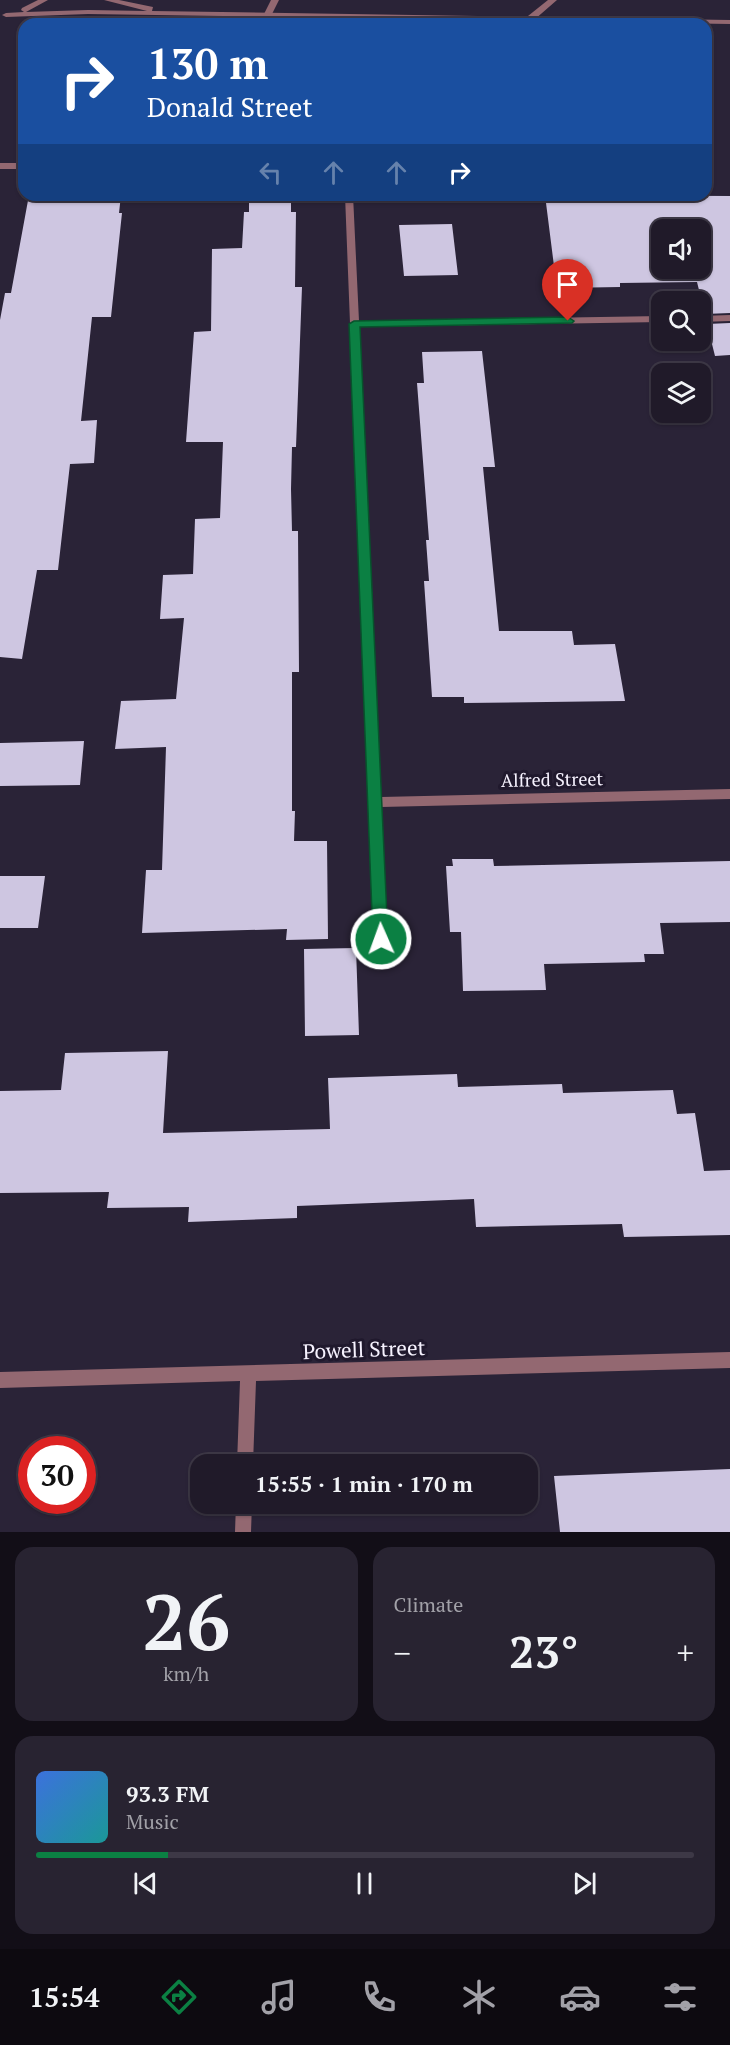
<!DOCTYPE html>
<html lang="en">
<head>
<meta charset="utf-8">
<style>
  :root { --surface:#201a29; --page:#282331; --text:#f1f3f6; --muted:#a2a1a8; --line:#3d3846; --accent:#0b8043 }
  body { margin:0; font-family:"PT Serif",serif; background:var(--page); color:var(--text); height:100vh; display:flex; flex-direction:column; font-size:22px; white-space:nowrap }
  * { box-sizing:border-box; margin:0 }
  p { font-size:20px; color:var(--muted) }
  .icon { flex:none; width:33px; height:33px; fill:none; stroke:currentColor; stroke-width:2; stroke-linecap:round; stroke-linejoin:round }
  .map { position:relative; height:1532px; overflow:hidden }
  .sheet { display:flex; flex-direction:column; gap:15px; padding:15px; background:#120e17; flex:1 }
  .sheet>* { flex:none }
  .top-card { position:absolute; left:18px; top:18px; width:694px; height:183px; border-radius:18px; box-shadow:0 2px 4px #0004,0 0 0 2px var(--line); background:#1a4fa0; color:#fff; overflow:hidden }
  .tools { position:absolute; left:651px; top:219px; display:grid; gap:12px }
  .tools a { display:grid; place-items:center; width:60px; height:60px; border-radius:12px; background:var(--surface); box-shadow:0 2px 4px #0004,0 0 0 2px var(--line); font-size:30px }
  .speed { position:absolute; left:18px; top:1436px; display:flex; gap:12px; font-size:30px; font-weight:700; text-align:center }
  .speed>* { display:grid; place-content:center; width:78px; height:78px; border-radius:50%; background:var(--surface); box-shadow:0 2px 4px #0004,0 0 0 2px var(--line); line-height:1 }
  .speed .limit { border:9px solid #d22; background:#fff; color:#111 }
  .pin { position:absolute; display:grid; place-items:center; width:51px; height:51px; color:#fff; margin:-62px -26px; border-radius:50% 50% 50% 0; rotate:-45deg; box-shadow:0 0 6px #0007 }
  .pin .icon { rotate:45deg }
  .me { position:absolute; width:66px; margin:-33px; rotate:358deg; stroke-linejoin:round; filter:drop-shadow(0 0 4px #0008) }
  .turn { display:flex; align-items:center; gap:21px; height:126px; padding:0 30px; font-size:27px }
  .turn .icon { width:78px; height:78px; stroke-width:2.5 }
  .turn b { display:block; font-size:42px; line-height:51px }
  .lanes { display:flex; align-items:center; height:57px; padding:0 30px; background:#0003; justify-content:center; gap:30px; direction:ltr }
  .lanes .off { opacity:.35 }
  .big { font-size:45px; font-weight:800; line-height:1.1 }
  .sheet .tile { flex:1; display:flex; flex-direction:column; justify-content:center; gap:9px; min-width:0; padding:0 21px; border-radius:18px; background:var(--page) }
  .sheet .dial { align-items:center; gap:0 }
  .dial b { font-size:78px; line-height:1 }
  .song { display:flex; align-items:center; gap:18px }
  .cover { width:72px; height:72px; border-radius:9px; background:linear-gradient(135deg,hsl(220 70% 55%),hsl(180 70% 35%)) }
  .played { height:6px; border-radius:3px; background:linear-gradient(90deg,var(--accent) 20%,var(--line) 20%) }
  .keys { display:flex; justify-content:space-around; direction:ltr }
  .heat { display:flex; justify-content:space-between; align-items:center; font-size:33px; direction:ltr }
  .sheet .tiles { flex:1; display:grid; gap:15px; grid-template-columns:1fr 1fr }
  .tile:last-child { grid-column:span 2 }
  .trip { position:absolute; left:190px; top:1454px; width:348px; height:60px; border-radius:18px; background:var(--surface); box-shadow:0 2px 4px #0004,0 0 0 2px var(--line); font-weight:800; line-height:60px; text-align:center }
  .dock { display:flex; height:96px; justify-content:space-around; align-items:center; background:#0d0a10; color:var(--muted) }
  .dock .icon { width:42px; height:42px }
  .dock .current { color:var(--accent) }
  .dock b { font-size:27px; color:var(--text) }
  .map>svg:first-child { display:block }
</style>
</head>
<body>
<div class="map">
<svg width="730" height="1532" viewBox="0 0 730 1532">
  <rect width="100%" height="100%" fill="#2a2337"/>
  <path fill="#cec6e1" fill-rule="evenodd" d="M29,195H121L119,213H122L111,317H92L81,421L97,420L94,463L70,464L58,570H37L22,659L0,657V320L5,293H11Z
    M249,195H291V212H296L295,287H302L296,447H292L291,489L292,531H298L299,672H292V811H295L294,841H327L328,939L286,940L287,929L142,933L146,870H162L166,747L115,749L121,701L176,699L184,618L160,619L163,575L193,574L195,519L220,518L223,442H186L194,332L211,331L212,249L242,248L244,212H249Z
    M545,195L730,196V313L705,314L697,282L620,283V287L562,288L560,273L555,274ZM662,230H700V268H662Z
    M452,224L458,275L404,276L399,225Z
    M730,323V355L715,356L707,324Z
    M482,351L495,467H483L499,631H572L574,645L615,644L625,701L464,703V697H432L424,581H429L426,540H429L417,383H424L422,352Z
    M84,741L80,785L0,786V743Z
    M452,859H493L494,866L730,861V922L660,923L664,954H644L645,962L544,964L546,990L463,991L461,932H450L446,866H453Z
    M0,876H45L38,928H0Z
    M356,948L359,1035L305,1036L304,949Z
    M168,1051L163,1133L330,1129L328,1078L457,1074L458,1087L562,1084L563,1093L673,1090L677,1114L695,1113L704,1171L730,1170V1235L624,1237L622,1224L476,1227L474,1199L297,1206V1218L188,1222L189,1207L107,1208L109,1192L0,1193V1091L61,1090L65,1053Z
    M730,1469V1532H560L554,1476Z"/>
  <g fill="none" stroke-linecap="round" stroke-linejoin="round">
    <path fill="#936871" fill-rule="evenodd" d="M271,0H279L271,16H265L264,14Z"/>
    <path fill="#936871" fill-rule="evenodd" d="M548,0H557L534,20H528V16Z
      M339,14H345L347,24H339Z
      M0,163H24V169H0Z
      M345,195H353L359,321L662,316V322L359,327L381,797L730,789V799L381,807L388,939L386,943L381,944L376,943L374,939Z
      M730,315V321L700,322V316Z
      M730,1352V1368L256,1381L253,1464H237L240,1381L0,1388V1372Z
      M236,1503H252L251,1532H235Z"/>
    <path fill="#936871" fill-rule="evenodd" d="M38,0H48L26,12L88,10L147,11L104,0H119L153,7L152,11L730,20V24L88,14L6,17L2,15L6,13L24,12L21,10L22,8Z"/>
  </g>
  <path fill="#0b8043" stroke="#07532c" stroke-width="1.5" d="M568,317L574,321L572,323L360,327L388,939L381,945L373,939L349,324L354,321Z"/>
  <g text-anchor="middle" stroke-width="6" stroke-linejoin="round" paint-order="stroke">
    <g font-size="18" fill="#f6f2fe" stroke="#20192d">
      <text transform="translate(552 780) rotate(-1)" y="6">Alfred Street</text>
    </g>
    <g font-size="21" fill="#f6f2fe" stroke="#20192d">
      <text transform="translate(364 1350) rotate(-2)" y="7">Powell Street</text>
    </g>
  </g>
</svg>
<div class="tools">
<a><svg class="icon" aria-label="sound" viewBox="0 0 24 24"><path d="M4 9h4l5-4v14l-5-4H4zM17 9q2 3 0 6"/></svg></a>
<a><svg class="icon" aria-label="search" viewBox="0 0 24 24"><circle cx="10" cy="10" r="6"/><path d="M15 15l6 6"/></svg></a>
<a><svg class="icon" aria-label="layers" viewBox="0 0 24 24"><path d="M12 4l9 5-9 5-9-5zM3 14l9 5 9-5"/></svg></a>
</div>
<div class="speed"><div class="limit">30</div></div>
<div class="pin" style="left:568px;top:321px;background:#d93025"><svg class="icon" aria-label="arrive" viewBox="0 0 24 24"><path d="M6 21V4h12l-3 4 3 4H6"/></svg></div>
<svg class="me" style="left:381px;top:939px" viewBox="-20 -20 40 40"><circle r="17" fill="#0b8043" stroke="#fff" stroke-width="3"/><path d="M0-11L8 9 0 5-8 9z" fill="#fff"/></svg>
<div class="trip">15:55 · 1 min · 170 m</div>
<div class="top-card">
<div class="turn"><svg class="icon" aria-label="right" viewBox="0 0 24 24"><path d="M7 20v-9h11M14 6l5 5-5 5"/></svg><div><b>130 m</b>Donald Street</div></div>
<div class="lanes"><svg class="icon off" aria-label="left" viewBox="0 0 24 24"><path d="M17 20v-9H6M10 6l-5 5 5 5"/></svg><svg class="icon off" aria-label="ahead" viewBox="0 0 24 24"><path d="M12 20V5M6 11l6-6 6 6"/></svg><svg class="icon off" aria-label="ahead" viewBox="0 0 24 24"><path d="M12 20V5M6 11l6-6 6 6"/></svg><svg class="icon" aria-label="right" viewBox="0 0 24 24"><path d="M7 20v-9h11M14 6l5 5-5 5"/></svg></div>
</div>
</div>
<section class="sheet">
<div class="tiles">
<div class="tile dial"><b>26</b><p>km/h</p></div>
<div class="tile"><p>Climate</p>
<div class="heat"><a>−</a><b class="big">23°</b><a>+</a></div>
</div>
<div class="tile">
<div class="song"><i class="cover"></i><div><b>93.3 FM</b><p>Music</p></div></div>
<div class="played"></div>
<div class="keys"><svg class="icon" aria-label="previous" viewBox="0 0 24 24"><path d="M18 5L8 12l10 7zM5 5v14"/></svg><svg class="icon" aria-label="pause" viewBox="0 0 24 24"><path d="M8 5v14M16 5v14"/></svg><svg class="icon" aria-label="next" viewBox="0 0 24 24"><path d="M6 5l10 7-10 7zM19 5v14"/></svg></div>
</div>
</div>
</section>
<nav class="dock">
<b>15:54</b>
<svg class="icon current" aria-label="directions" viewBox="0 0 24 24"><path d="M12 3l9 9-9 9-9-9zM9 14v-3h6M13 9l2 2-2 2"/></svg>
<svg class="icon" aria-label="music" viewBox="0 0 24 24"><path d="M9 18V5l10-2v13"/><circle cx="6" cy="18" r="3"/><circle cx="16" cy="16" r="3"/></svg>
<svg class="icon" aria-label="phone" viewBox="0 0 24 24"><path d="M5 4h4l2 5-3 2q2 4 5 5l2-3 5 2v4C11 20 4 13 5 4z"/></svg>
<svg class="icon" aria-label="climate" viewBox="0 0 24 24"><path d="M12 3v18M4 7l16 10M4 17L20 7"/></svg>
<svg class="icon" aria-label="car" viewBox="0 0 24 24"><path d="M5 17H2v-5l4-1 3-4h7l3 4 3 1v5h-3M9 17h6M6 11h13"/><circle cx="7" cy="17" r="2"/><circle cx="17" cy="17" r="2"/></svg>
<svg class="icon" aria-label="filters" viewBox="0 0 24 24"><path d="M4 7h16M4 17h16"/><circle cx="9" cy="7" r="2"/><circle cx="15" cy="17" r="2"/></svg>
</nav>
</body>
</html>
